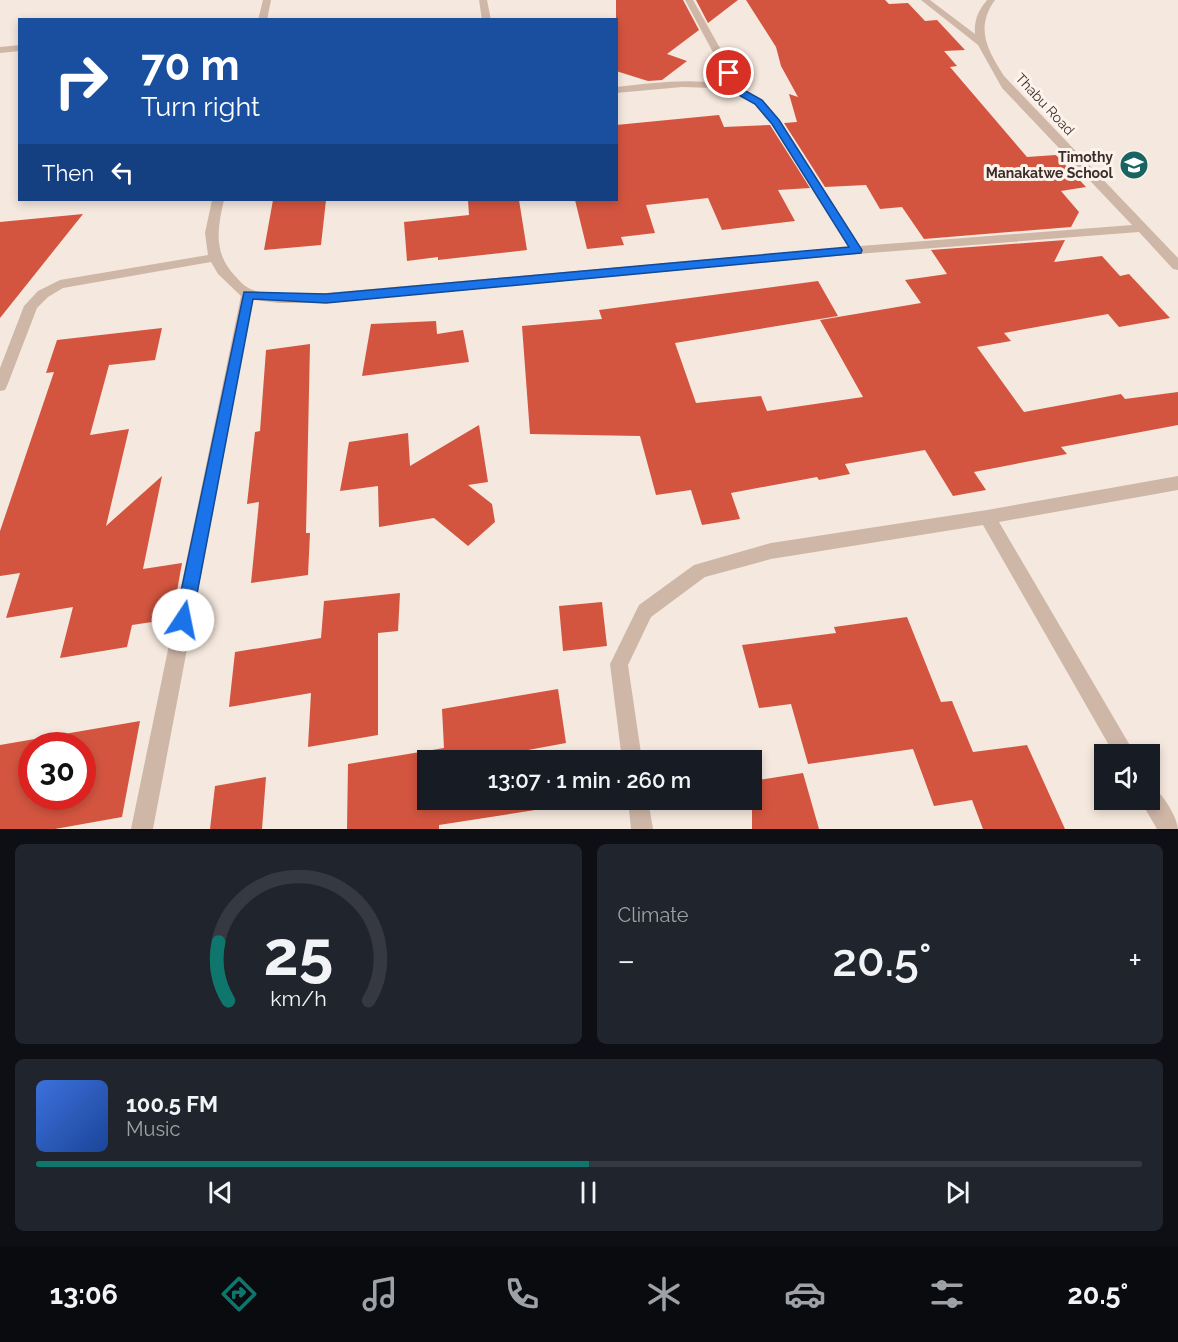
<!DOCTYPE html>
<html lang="en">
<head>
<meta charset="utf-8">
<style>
  :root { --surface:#171b24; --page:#20242c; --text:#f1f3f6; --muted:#9ea1a6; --line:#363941; --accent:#0f766e }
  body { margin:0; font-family:Raleway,sans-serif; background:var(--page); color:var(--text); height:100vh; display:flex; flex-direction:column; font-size:22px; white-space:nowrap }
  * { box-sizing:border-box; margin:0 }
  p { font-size:20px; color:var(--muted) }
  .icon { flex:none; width:33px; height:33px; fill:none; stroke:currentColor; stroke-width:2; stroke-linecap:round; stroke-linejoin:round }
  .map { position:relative; height:829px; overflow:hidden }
  .details { display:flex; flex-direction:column; gap:15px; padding:15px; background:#0d0f14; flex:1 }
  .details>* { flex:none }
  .hud { position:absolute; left:18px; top:18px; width:600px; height:183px; border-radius:0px; box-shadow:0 3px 9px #0003; background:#1a4fa0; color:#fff; overflow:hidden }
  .tools { position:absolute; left:1094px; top:744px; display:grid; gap:12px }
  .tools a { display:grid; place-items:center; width:66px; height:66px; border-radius:0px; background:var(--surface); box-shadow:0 3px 9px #0003; font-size:30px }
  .speed { position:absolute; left:18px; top:732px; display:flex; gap:12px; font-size:30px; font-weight:700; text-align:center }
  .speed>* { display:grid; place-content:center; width:78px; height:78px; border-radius:50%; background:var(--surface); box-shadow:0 3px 9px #0003; line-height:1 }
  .speed .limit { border:9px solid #d22; background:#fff; color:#111 }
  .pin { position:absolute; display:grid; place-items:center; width:51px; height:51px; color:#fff; margin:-26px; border:3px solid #fff; border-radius:50%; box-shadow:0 2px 6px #0007 }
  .me { position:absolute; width:66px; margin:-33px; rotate:11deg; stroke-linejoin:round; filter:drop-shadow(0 0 4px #0008) }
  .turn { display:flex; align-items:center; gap:21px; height:126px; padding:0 24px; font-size:27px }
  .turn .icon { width:78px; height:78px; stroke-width:2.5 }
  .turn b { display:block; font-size:42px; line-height:51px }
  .then { display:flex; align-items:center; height:57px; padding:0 24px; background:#0003; gap:12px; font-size:22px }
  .big { font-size:45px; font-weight:600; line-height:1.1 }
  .details .tile { flex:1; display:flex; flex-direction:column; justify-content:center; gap:9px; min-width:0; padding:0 21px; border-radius:9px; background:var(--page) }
  .details .dial { align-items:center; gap:0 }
  .dial svg { height:156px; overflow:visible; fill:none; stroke:var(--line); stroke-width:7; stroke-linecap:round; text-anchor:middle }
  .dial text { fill:var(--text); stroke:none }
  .song { display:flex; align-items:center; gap:18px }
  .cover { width:72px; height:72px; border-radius:9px; background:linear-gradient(135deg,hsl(220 70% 55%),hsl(220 70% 35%)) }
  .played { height:6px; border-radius:3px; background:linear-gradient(90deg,var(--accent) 50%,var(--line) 50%) }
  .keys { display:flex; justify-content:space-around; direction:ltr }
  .heat { display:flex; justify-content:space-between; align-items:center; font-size:33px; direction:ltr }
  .details .tiles { flex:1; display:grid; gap:15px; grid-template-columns:1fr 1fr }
  .tile:last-child { grid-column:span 2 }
  .trip { position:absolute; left:417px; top:750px; width:345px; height:60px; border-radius:0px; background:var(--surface); box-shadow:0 3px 9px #0003; font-weight:600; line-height:60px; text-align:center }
  .dock { display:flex; height:96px; justify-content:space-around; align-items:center; background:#090b0e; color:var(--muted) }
  .dock .icon { width:42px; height:42px }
  .dock .active { color:var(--accent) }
  .dock b { font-size:27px; color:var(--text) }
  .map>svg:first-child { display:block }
</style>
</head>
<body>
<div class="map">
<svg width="1178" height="829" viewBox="0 0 1178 829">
  <rect width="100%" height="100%" fill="#f5e8de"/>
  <path fill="#d3553f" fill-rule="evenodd" d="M616,0H683L699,30L667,54L687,61L662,80L648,81L616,71Z
    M696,0H738L708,23Z
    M746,0H885L889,4L908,3L925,21L937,20L965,50L944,51L957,66L950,67L1027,157L1056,155L1086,187L1061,191L1079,212L1071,227L924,239L902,207L880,209L866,185L825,187L784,123L797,122L789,94L798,97L781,66L776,47Z
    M719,115L724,127L770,125L810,188L778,190L795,221L722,230L708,198L646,205L655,233L621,237L624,245L587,249L575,200H616V125Z
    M273,200H326L321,245L264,250Z
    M468,200H519L527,250L438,260V257L407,261L404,222L469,215Z
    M83,214L0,318V222Z
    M1065,240L1054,262L1102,256L1120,276L1129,274L1170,318L1119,327L1108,314L1004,333L1011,341L977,347L1024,412L1121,394L1125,399L1178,392V425L1061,447L1067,454L974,472L986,490L953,496L925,450L845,464L850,474L819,480L817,477L731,493L740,519L702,525L691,490L656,495L640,436L530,434L522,326L602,319L599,310L818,281L838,316L675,343L696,403L761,396L767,411L863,397L820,320L921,303L905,280L947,274L931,250Z
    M436,321L437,334L463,330L469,362L362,376L371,324Z
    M162,328L155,360L109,365L90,435L129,429L106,526L162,476L143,569L182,563L172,619L132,625L127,647L60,658L73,607L6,618L20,573L0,576V531L54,372L46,373L57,340Z
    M310,344L306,533H310L308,575L251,583L259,502L247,504L255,432L260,431L266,350Z
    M479,425L488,482L468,485L492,504L495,522L468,546L434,518L379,527L378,486L340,491L349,442L408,433L410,466Z
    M400,593L398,631L378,633V735L308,747L311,693L229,707L235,652L321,638L324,601Z
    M602,602L607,646L563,651L559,606Z
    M907,617L941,702L952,701L973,752L1027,745L1065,829H983L972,800L934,806L913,749L808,764L791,704L759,708L742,645L836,633L834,627Z
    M558,689L566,743L528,750L529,760H428V800H533L535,810L439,825V829H347L348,764L444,748L442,709Z
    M140,721L122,817L55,829H0V745ZM32,746H82V796H32Z
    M803,773L819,829H752V781Z
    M266,777L262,829H210L215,786Z"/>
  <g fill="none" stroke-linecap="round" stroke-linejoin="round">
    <path fill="#cfb7a8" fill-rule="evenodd" d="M263,0H271L267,20H258Z
      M479,0H487L491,20H482Z
      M685,0H693L743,89L763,100L780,120L860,246L1132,225L1002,88L978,45L921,0H930L975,34C974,20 978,11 987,0H995C975,28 987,49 1004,76L1178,258V270L1173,269L1139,232L857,254L326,303H279L253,300L153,829H131L241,296L218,274L211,262L63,288L48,297L37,308L7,386L5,390L0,391V368L24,306L38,291L60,280L208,255L205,233L212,200H224C217,230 213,254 237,278C242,284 248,289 256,291C278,297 303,294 326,293L849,247L772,124L755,104L736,93L713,88L682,87L616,93V87C655,83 693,77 731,86Z
      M20,45V51L0,53V47Z
      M1178,476V490L999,522L1135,754H1114L983,525L771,559L705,577L651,617L628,665L642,760H622L610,664L639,605L694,565L771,543L987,510Z
      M1149,785C1161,790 1177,816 1178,829H1157L1140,800H1149Z
      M628,800H648L653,829H631Z"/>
  </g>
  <path fill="#1a73e8" stroke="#114b97" stroke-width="1.5" d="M729,70L732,71L742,89L762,100L779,120L862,250L861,253L326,303L253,299L192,620L189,625L183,628L178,625L175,620L244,292L326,294L849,247L772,124L755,104L735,93L724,73Z"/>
  <defs>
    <g id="school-disc" transform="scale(1.5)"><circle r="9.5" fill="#196361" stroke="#fcf3ec"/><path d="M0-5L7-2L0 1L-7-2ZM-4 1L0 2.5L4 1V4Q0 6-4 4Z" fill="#fff"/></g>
  </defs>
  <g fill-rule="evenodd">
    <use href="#school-disc" x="1134" y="165"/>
  </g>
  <g text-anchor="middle" stroke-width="6" stroke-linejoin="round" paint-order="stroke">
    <g font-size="14" fill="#3c2d29" stroke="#fcf3ec">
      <text transform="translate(1045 104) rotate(47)" y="5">Thabu Road</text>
    </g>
    <g font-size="14" font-weight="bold" fill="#3c2d29" stroke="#fcf3ec" text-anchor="end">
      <text x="1113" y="162">Timothy<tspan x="1113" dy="16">Manakatwe School</tspan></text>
    </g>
  </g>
</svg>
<div class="tools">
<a><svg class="icon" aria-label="sound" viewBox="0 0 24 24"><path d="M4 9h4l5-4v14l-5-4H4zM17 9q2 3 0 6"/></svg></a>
</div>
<div class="speed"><div class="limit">30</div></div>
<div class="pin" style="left:729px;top:73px;background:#d93025"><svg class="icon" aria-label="arrive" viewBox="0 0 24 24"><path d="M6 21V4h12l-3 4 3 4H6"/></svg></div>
<svg class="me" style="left:183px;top:620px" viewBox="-20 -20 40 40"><circle r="19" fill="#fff"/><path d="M0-13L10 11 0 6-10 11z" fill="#1a73e8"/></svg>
<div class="trip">13:07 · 1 min · 260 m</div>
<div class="hud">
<div class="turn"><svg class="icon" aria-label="right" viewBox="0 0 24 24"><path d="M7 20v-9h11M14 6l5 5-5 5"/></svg><div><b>70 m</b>Turn right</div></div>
<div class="then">Then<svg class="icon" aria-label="left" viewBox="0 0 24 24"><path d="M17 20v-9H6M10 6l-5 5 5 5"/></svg></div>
</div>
</div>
<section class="details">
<div class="tiles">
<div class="tile dial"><svg viewBox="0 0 100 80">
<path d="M14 69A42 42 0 1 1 86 69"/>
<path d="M14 69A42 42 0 0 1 9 39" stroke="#0f766e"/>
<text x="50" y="56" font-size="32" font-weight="700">25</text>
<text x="50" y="72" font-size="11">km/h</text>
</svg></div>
<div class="tile"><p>Climate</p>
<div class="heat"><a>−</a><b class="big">20.5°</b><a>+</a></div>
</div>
<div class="tile">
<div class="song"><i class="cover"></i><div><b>100.5 FM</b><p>Music</p></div></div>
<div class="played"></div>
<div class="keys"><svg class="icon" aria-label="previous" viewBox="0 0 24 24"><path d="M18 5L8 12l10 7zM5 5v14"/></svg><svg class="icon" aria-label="pause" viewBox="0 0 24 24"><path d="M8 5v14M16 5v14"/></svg><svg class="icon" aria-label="next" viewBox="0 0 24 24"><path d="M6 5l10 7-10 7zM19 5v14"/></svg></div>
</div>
</div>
</section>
<nav class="dock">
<b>13:06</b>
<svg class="icon active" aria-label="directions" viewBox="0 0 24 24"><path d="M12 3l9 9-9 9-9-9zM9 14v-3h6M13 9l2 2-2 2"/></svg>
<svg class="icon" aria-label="music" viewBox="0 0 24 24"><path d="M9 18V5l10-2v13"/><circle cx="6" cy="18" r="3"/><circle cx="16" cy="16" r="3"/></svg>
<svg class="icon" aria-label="phone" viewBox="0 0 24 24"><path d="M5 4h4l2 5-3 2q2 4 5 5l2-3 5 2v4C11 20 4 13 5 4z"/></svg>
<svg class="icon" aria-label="climate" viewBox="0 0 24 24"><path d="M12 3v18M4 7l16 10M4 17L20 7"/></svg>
<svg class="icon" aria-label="car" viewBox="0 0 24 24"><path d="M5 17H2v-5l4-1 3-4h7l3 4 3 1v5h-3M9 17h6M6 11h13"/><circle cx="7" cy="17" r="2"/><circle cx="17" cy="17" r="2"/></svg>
<svg class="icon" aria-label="filters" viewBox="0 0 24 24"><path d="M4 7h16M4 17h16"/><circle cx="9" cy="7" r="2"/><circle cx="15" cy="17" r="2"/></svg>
<b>20.5°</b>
</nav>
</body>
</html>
